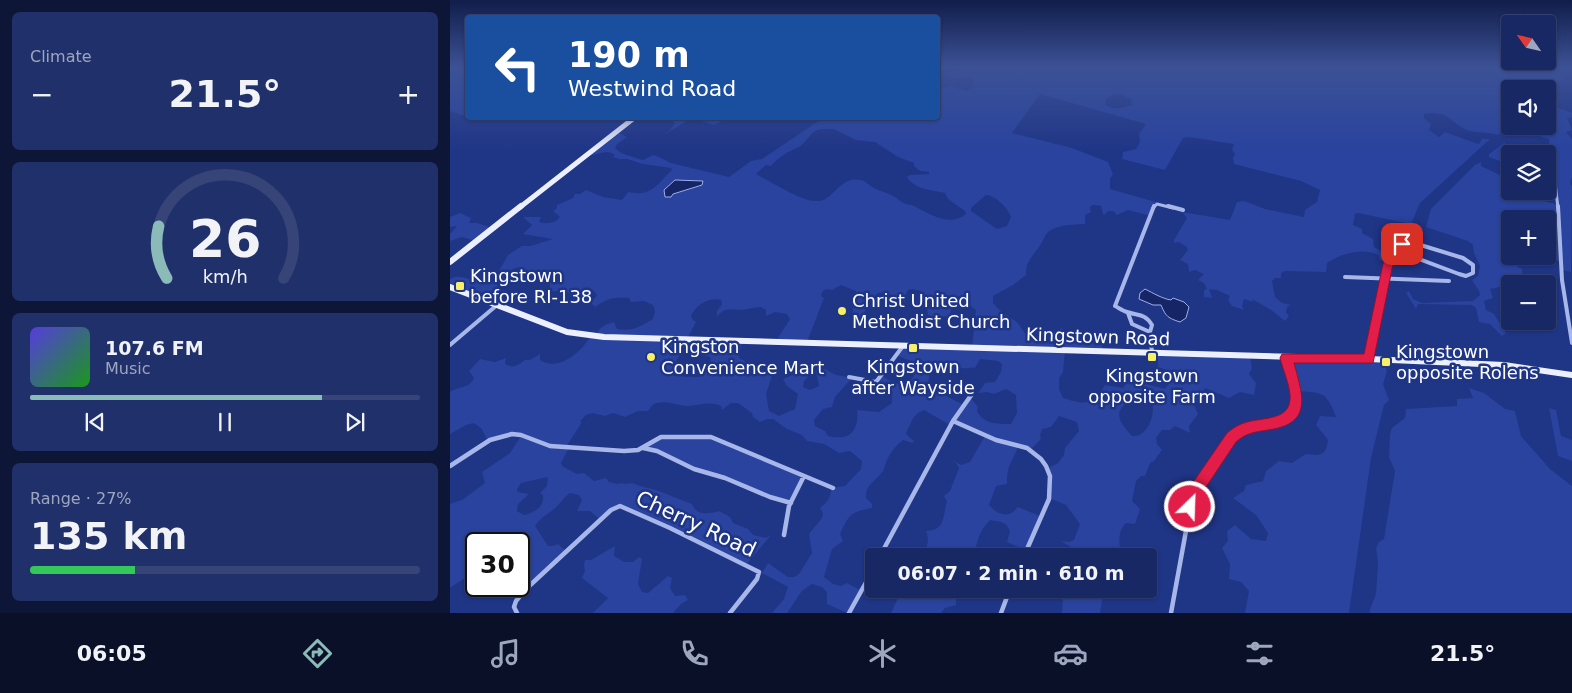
<!DOCTYPE html>
<html lang="en">
<head>
<meta charset="utf-8">
<style>
  :root { --surface:#172864; --page:#20306a; --text:#f1f3f6; --muted:#9ea6bf; --line:#364478; --accent:#8bbbb9 }
  body { margin:0; font-family:"DejaVu Sans",sans-serif; background:var(--page); color:var(--text); height:100vh; display:flex; flex-direction:column; font-size:19px; white-space:nowrap }
  * { box-sizing:border-box; margin:0 }
  p { font-size:16px; color:var(--muted) }
  .icon { flex:none; width:28px; height:28px; fill:none; stroke:currentColor; stroke-width:2; stroke-linecap:round; stroke-linejoin:round }
  .map { position:relative; flex:1; overflow:hidden }
  .panel { display:flex; flex-direction:column; gap:12px; padding:12px; background:#0d1637; width:450px }
  .panel>* { flex:none }
  .hud { position:absolute; left:15px; top:15px; width:475px; height:105px; border-radius:5px; box-shadow:0 1px 4px #0004,0 0 0 1px var(--line); background:#1a4fa0; color:#fff; overflow:hidden }
  .needle { width:32px; rotate:304deg }
  .tools { position:absolute; left:1051px; top:15px; display:grid; gap:10px }
  .tools a { display:grid; place-items:center; width:55px; height:55px; border-radius:5px; background:var(--surface); box-shadow:0 1px 4px #0004,0 0 0 1px var(--line); font-size:25px }
  .speed { position:absolute; left:15px; top:532px; display:flex; gap:10px; font-size:25px; font-weight:700; text-align:center }
  .speed>* { display:grid; place-content:center; width:65px; height:65px; border-radius:50%; background:var(--surface); box-shadow:0 1px 4px #0004,0 0 0 1px var(--line); line-height:1 }
  .speed .limit { border:2px solid #111; border-radius:8px; background:#fff; color:#111 }
  .pin { position:absolute; display:grid; place-items:center; width:42px; height:42px; color:#fff; margin:-21px; border-radius:10px; box-shadow:0 2px 8px #0006 }
  .me { position:absolute; width:55px; margin:-28px; rotate:24deg; stroke-linejoin:round; filter:drop-shadow(0 0 4px #0008) }
  .turn { display:flex; align-items:center; gap:18px; height:105px; padding:0 20px; font-size:22px }
  .turn .icon { width:65px; height:65px; stroke-width:2.5 }
  .turn b { display:block; font-size:35px; line-height:42px }
  .big { font-size:38px; font-weight:700; line-height:1.1 }
  .panel .tile { flex:1; display:flex; flex-direction:column; justify-content:center; gap:8px; min-width:0; padding:0 18px; border-radius:8px; background:var(--page) }
  .panel .dial { align-items:center; gap:0 }
  .dial svg { height:130px; overflow:visible; fill:none; stroke:var(--line); stroke-width:7; stroke-linecap:round; text-anchor:middle }
  .dial text { fill:var(--text); stroke:none }
  .song { display:flex; align-items:center; gap:15px }
  .cover { width:60px; height:60px; border-radius:8px; background:linear-gradient(135deg,hsl(250 70% 55%),hsl(120 70% 35%)) }
  .played { height:5px; border-radius:2px; background:linear-gradient(90deg,var(--accent) 75%,var(--line) 75%) }
  .keys { display:flex; justify-content:space-around; direction:ltr }
  .heat { display:flex; justify-content:space-between; align-items:center; font-size:28px; direction:ltr }
  .charge { height:8px; border-radius:4px; background:linear-gradient(90deg,#34c759 27%,var(--line) 0) }
  .trip { position:absolute; left:415px; top:548px; width:292px; height:50px; border-radius:5px; background:var(--surface); box-shadow:0 1px 4px #0004,0 0 0 1px var(--line); font-weight:700; line-height:50px; text-align:center }
  .tabs { display:flex; height:80px; justify-content:space-around; align-items:center; background:#091028; color:var(--muted) }
  .tabs .icon { width:35px; height:35px }
  .tabs .selected { color:var(--accent) }
  .tabs b { font-size:22px; color:var(--text) }
  main { display:flex; flex:1; min-height:0 }
  .map>svg:first-child { display:block }
</style>
</head>
<body>
<main>
<section class="panel">
<div class="tile"><p>Climate</p>
<div class="heat"><a>−</a><b class="big">21.5°</b><a>+</a></div>
</div>
<div class="tile dial"><svg viewBox="0 0 100 80">
<path d="M14 69A42 42 0 1 1 86 69"/>
<path d="M14 69A42 42 0 0 1 9 37" stroke="#8bbbb9"/>
<text x="50" y="56" font-size="32" font-weight="700">26</text>
<text x="50" y="72" font-size="11">km/h</text>
</svg></div>
<div class="tile">
<div class="song"><i class="cover"></i><div><b>107.6 FM</b><p>Music</p></div></div>
<div class="played"></div>
<div class="keys"><svg class="icon" aria-label="previous" viewBox="0 0 24 24"><path d="M18 5L8 12l10 7zM5 5v14"/></svg><svg class="icon" aria-label="pause" viewBox="0 0 24 24"><path d="M8 5v14M16 5v14"/></svg><svg class="icon" aria-label="next" viewBox="0 0 24 24"><path d="M6 5l10 7-10 7zM19 5v14"/></svg></div>
</div>
<div class="tile"><p>Range · 27%</p><b class="big">135 km</b><div class="charge"></div></div>
</section>
<div class="map">
<svg width="1122" height="613" viewBox="0 0 1122 613">
  <rect width="100%" height="100%" fill="#1f3586"/>
  <path fill="#29439e" fill-rule="evenodd" d="M0,66H17V117L0,111Z
    M510,66H1122V72L1098,91V89H1060V125L1048,135C1039,132 1029,133 1020,131C1000,125 1001,109 974,114V118L981,124L979,130L989,137L995,132L1025,143L1029,144L1032,139H1040L970,203L961,224L908,213L905,214L903,225L912,229V233L923,239L924,247L941,256L940,263L930,260L928,255C913,247 890,254 877,263L876,272L835,271L831,273V278H825L822,281L825,297L832,303L841,305L837,307L836,312L839,316L835,321L821,310L802,299L803,302L794,299L792,307L794,310L782,306L778,300L780,296L767,290L759,289L762,298L754,297V290L757,289L754,283L748,280L754,274L745,270L739,272L738,264L730,260L738,250L737,247L729,242L724,243V240L737,218L732,212L780,220L787,202L794,201L815,209L854,217L855,210L867,202L870,190L851,181L784,164L783,158L785,154L782,150L784,144L739,137L733,138L715,170L672,159L673,152L686,149L690,142L689,134L696,124L590,94L562,133L622,148L658,162L663,174L660,179V189L709,203V205L706,207L701,216L678,210L667,215L663,211H658L655,215L653,214L651,206L643,205L640,207L641,212L635,215V224C623,225 607,224 597,233C594,237 592,243 589,247C583,256 575,262 576,275L563,285L543,296V303C550,312 559,316 568,323C570,326 572,330 575,333C585,341 603,335 611,328L625,337L631,336L640,340L644,337L652,341L653,352L615,351L613,372L609,378V389L613,398C636,405 642,406 655,385L673,388L681,376L688,382L715,389L720,382L722,375L719,371L708,367V354L800,357L802,368L799,374L806,383L804,395L790,392L779,398L755,388L749,400L744,405L748,414L739,426L740,433L725,426L720,430H712L706,438L707,444L712,450L704,461L700,463L695,476H691L686,481L682,501L690,509L685,524L676,523C666,533 670,544 671,556H623L621,547L611,541L619,542L624,540L630,524L616,505L599,498L600,484L597,469L608,463L614,455L615,448L629,431L627,422L609,416L601,427L592,429L590,435L591,439L580,450L568,446C563,463 557,462 557,484L546,486L539,505C548,515 559,519 568,507L590,516L575,550L557,542L560,531C556,521 550,522 540,520C532,528 527,538 526,549L531,556H472C477,547 480,541 476,531C497,530 492,516 497,501L494,496L500,491L509,468L506,463L502,460L511,465L520,462L535,436L504,421L500,425L474,410C462,415 462,422 456,433L458,436L464,441L463,443L453,440C443,448 437,457 434,469C430,478 416,484 416,495C415,499 420,501 422,504V508C400,512 399,515 390,534L393,541L382,549L374,577L383,584L391,586L397,583L410,590L397,613L377,604V592L372,587L362,584L352,591L337,613H322L334,599L338,587L312,573L318,563L338,577H344L349,574L362,553L359,534L372,518L373,513L370,508C377,502 381,498 381,488L395,486L411,469L412,461L400,451L389,453L374,444L357,441L352,435L337,429L323,419H317L310,422L303,417L302,413L288,403H281L272,410L271,406C260,401 251,405 239,406C228,406 218,400 207,403C202,404 201,407 198,411H188L175,417L163,413L155,416L142,413L136,415L130,421L132,422L116,447L119,448L111,463L112,466L127,474L134,473L144,481L156,478L159,482L167,484C172,482 176,485 182,483C191,487 200,488 209,491C220,495 230,500 242,504C246,516 259,514 269,511L280,517L283,523L298,529L303,535L316,538L321,535L296,565L170,507L149,519L140,511H127L132,500L129,495L120,493C113,498 111,503 105,508C98,514 90,518 85,526L98,546H103L108,544L116,551L74,591V566L69,562V544H26V586H31L27,593L25,584L13,579L0,588V504L12,500L35,483L32,472L60,453L71,436L62,434L37,440L32,429L24,423L16,425L0,434V392C9,386 19,389 24,378L19,371L30,359L45,362L56,358L55,364C63,369 68,365 75,360H80L90,354V360C109,372 131,352 140,337L145,336C152,325 153,326 164,322L167,329C182,332 191,326 203,319L205,311L203,305L194,301L181,302L179,298C163,297 158,298 145,307L141,303L147,295L142,289L134,290L123,298L121,293C114,292 104,290 97,292L100,289V279L93,275L89,276C65,262 63,266 47,285L48,289L59,292L46,302L0,288V279C10,273 19,281 29,280C35,279 41,277 46,276L58,255L72,246H80L103,239L73,234L82,225L73,217H91L89,222C97,224 104,224 110,217L103,211L107,208V205L123,198L125,194H130L136,190L153,197L172,200L178,192C202,197 206,185 222,170L221,168L193,164L177,159H169L163,157L165,155C154,147 147,158 136,154L166,131L177,137L167,144L165,148L171,153L186,158L193,160L203,155L209,157L221,163L279,177L301,161L312,159L373,118H488V83L492,88L501,86L516,91L523,86V77L501,78L499,74L504,72ZM665,94L673,95L682,100L681,104L683,105C672,107 666,112 655,104L656,99ZM371,129H384L406,140L425,142L448,157L464,163V166L470,171L479,172V174L460,175L457,177C464,190 483,190 495,193L498,199L515,211L516,214C498,228 479,213 462,205C454,205 451,201 445,197C437,192 426,191 418,184C414,181 416,182 411,180C388,175 384,203 365,201C349,200 322,182 306,174L316,165L321,166C329,157 337,152 347,148C357,144 359,131 371,129ZM225,180L253,181L252,185L215,196L214,190ZM536,195C546,196 558,208 561,217L557,226L547,229L521,211V208ZM391,285L406,291V299L402,313L406,316V322C416,315 418,301 428,293L436,292L455,302V296L458,290L462,289L471,291V301H475L479,318L489,316L499,317L501,309C512,301 516,303 526,310L522,348L453,346L448,356L461,361L467,366C466,374 461,383 453,385L444,383L432,376L426,383L442,395V403L429,412L407,410C409,431 400,441 378,436L375,431L365,426L364,420L373,409L382,407L385,397L402,378C394,376 383,376 376,369L366,372L369,386L360,390L353,387L354,381L363,372L351,366L345,374L333,379L337,386L348,394L345,409L329,416L319,411L316,394L324,370L319,365L311,374L304,376L296,372L295,361L289,358L292,342L257,341L251,355L260,357L261,361L254,375L248,377L224,376L221,372C225,359 233,353 239,340L237,339L245,324L246,322L243,320L241,316C246,305 259,297 271,300L272,304L267,311V317C275,307 278,310 290,310C296,310 304,307 311,307L316,310V316L325,312L337,314L340,319C335,328 330,333 326,342H357L374,298L371,296L372,292L376,289L382,290ZM530,359L548,361L552,364L551,372L545,382L535,383L528,393L537,392L544,394L556,389L566,395L567,413L561,424C548,424 533,424 527,411L528,407L520,397L512,404L492,394L486,388H479L478,382L480,373C499,362 493,366 512,368C517,369 520,367 525,368ZM681,400L702,403C705,412 700,429 691,434C688,436 685,436 682,436C670,423 661,412 681,400ZM98,477L97,486L90,493L93,495C94,507 86,512 74,515L67,511L68,504L79,494L68,492L67,489L71,483Z
    M1107,96L1108,108L1122,113V117L1117,118L1122,130L1116,132L1122,139V177L1120,183L1122,186L1121,272L1113,270L1112,262L1102,259L1106,252L1101,244L1098,243V219H1060V234L1053,237L1054,245L1060,249V256H1066L1064,259L1068,267L1072,269L1073,281L1071,284H1060V290L1050,287L1040,289L1043,298L1034,301L1036,310L1044,314L1056,333L1052,336L1040,324L1029,322L1026,308L1022,305L968,304L966,309L956,293L959,291L963,299L972,303L1023,301L1030,295L1029,291L1022,280L1028,276L1030,266L1024,253L1023,245L1018,241L976,227L981,209L1025,165L1031,162V166L1050,175V181L1060,187V191H1077L1094,201L1106,204L1102,178L1098,177V169H1101L1100,162L1098,161L1100,160L1099,139L1069,130L1071,126H1098V103Z
    M217,118H278L264,125L242,118L213,135L222,128L225,123Z
    M1054,143L1080,154H1060V165L1039,157V154Z
    M10,213L21,218L19,223H27L42,228L25,241L12,237L0,241V234L7,226L0,227V217Z
    M837,360L933,361L937,371L933,384L939,400L934,405L921,458L899,613H795L799,591L791,582L779,579L780,564L772,548L778,541L777,531L785,525L801,539L816,541L818,533L806,515L783,498L794,491L796,485L813,481L816,471L829,461L842,463L856,454C870,456 876,456 878,440L866,425L870,416L886,417C876,390 872,393 845,391Z
    M1019,388L1034,393L1055,409L1065,411L1071,436L1100,469L1122,486V613H920V609L926,594L928,563L926,548L929,542L934,539L945,471L939,457L940,434L942,428L955,418L956,409L1007,406V399L1023,398Z
    M1099,408L1106,410L1111,436L1122,440V461L1108,456Z
    M211,437H261L354,476L341,503L260,473L196,447Z
    M165,546L164,556L174,562H183L189,557L192,559L188,584L192,592L198,593L218,576L222,578L220,588L225,596L235,595L238,600L231,604L223,613H143L158,598L132,578L135,571L134,565L135,560H141Z
    M445,589H506V605L495,608L491,613H441L448,598Z
    M624,589H654L650,613H612L613,596L620,594Z"/>
  <path fill="#152565" stroke="#9cafeb" d="M225,180L253,181L252,185L223,194L221,197H215L214,190Z
    M695,289C703,293 713,299 721,300L723,298L734,302L739,307L736,318L730,322C718,318 716,317 711,305H703L689,299L690,293Z"/>
  <g fill="none" stroke-linecap="round" stroke-linejoin="round">
    <path stroke="#a8b7ea" stroke-width="3" d="M1101,149L1108,208
      M703,208L707,204L723,208"/>
    <path stroke="#a8b7ea" stroke-width="4" d="M718,206L733,210
      M1108,206L1112,280L1122,343
      M964,243L1013,258L1023,265V273L1016,276L1009,274L945,250L952,244Z
      M895,277L999,281
      M678,313L682,324L700,332
      M0,345L47,305
      M702,353L700,332L702,325C695,313 688,316 677,312C673,311 669,308 665,306L704,206
      M836,358L845,387
      M919,359L938,264L945,250
      M399,377L426,382L453,346"/>
    <path stroke="#a8b7ea" stroke-width="4.5" d="M503,421L546,440L577,448L591,459L596,466L600,476L599,499L574,556
      M193,448L207,451L244,469L275,478L320,497L341,503
      M0,466L40,440L62,434L71,435L100,446L174,451L188,450L211,437H261L383,488
      M334,535L339,506L354,476
      M430,556L503,421L522,394
      M67,613L64,607L66,601L76,589L161,510L170,506L220,528L309,572L307,579L280,613
      M399,613L424,568
      M551,613L560,589
      M721,613L742,498L786,435C809,418 855,432 845,386"/>
    <path stroke="#eceffe" stroke-width="5" d="M69,208L184,118"/>
    <path stroke="#eceffe" stroke-width="6" d="M0,262L71,206
      M0,287L117,332L154,337L919,359L1054,365L1122,375"/>
  </g>
  <linearGradient id="sky" x2="0" y2="1"><stop stop-color="#111d4a"/><stop offset="0.44" stop-color="#3c5195"/><stop offset="1" stop-color="#3c5195" stop-opacity="0"/></linearGradient>
  <rect width="1122" height="151" fill="url(#sky)"/>
  <path fill="#e11d48" stroke="#92132f" d="M952,241L958,244L949,252L943,264L923,363H844C853,396 863,424 818,430C805,432 796,433 786,442L752,493L745,512L740,514L735,512L733,507L742,484L777,433C783,428 789,424 797,422C814,417 842,421 840,395C839,383 833,370 830,358L832,354H914L933,264L941,247Z"/>
  <g fill="#f8ef68" stroke="#1f3586" stroke-width="2">
    <rect x="5" y="281" width="10" height="10" rx="2.5"/>
    <circle cx="392" cy="311" r="5"/>
    <rect x="458" y="343" width="10" height="10" rx="2.5"/>
    <circle cx="201" cy="357" r="5"/>
    <rect x="697" y="352" width="10" height="10" rx="2.5"/>
    <rect x="931" y="357" width="10" height="10" rx="2.5"/>
  </g>
  <g text-anchor="middle" stroke-width="5" stroke-linejoin="round" paint-order="stroke">
    <g font-size="18" fill="#fff" stroke="#1f3586" text-anchor="start">
      <text x="20" y="282">Kingstown<tspan x="20" dy="21">before RI-138</tspan></text>
      <text x="402" y="307">Christ United<tspan x="402" dy="21">Methodist Church</tspan></text>
      <text x="211" y="353">Kingston<tspan x="211" dy="21">Convenience Mart</tspan></text>
      <text x="946" y="358">Kingstown<tspan x="946" dy="21">opposite Rolens</tspan></text>
      <text x="463" y="373" text-anchor="middle">Kingstown<tspan x="463" dy="21">after Wayside</tspan></text>
      <text x="702" y="382" text-anchor="middle">Kingstown<tspan x="702" dy="21">opposite Farm</tspan></text>
    </g>
    <g font-size="18" fill="#fff" stroke="#1f3586">
      <text transform="translate(648 337) rotate(2)" y="6">Kingstown Road</text>
    </g>
    <g font-size="21" fill="#fff" stroke="#1f3586">
      <text transform="translate(246 524) rotate(25)" y="7">Cherry Road</text>
    </g>
  </g>
</svg>
<div class="tools">
<a><svg class="needle" viewBox="-14 -14 28 28"><path d="M0-13l5 13h-10z" fill="#e53935"/><path d="M0 13l5-13h-10z" fill="#9ea6bf"/></svg></a>
<a><svg class="icon" aria-label="sound" viewBox="0 0 24 24"><path d="M4 9h4l5-4v14l-5-4H4zM17 9q2 3 0 6"/></svg></a>
<a><svg class="icon" aria-label="layers" viewBox="0 0 24 24"><path d="M12 4l9 5-9 5-9-5zM3 14l9 5 9-5"/></svg></a>
<a>+</a>
<a>−</a>
</div>
<div class="speed"><div class="limit">30</div></div>
<div class="pin" style="left:952px;top:244px;background:#d93025"><svg class="icon" aria-label="arrive" viewBox="0 0 24 24"><path d="M6 21V4h12l-3 4 3 4H6"/></svg></div>
<svg class="me" style="left:740px;top:507px" viewBox="-20 -20 40 40"><circle r="17" fill="#e11d48" stroke="#fff" stroke-width="3"/><path d="M0-11L8 9 0 5-8 9z" fill="#fff"/></svg>
<div class="trip">06:07 · 2 min · 610 m</div>
<div class="hud">
<div class="turn"><svg class="icon" aria-label="left" viewBox="0 0 24 24"><path d="M17 20v-9H6M10 6l-5 5 5 5"/></svg><div><b>190 m</b>Westwind Road</div></div>
</div>
</div>
</main>
<nav class="tabs">
<b>06:05</b>
<svg class="icon selected" aria-label="directions" viewBox="0 0 24 24"><path d="M12 3l9 9-9 9-9-9zM9 14v-3h6M13 9l2 2-2 2"/></svg>
<svg class="icon" aria-label="music" viewBox="0 0 24 24"><path d="M9 18V5l10-2v13"/><circle cx="6" cy="18" r="3"/><circle cx="16" cy="16" r="3"/></svg>
<svg class="icon" aria-label="phone" viewBox="0 0 24 24"><path d="M5 4h4l2 5-3 2q2 4 5 5l2-3 5 2v4C11 20 4 13 5 4z"/></svg>
<svg class="icon" aria-label="climate" viewBox="0 0 24 24"><path d="M12 3v18M4 7l16 10M4 17L20 7"/></svg>
<svg class="icon" aria-label="car" viewBox="0 0 24 24"><path d="M5 17H2v-5l4-1 3-4h7l3 4 3 1v5h-3M9 17h6M6 11h13"/><circle cx="7" cy="17" r="2"/><circle cx="17" cy="17" r="2"/></svg>
<svg class="icon" aria-label="filters" viewBox="0 0 24 24"><path d="M4 7h16M4 17h16"/><circle cx="9" cy="7" r="2"/><circle cx="15" cy="17" r="2"/></svg>
<b>21.5°</b>
</nav>
</body>
</html>
